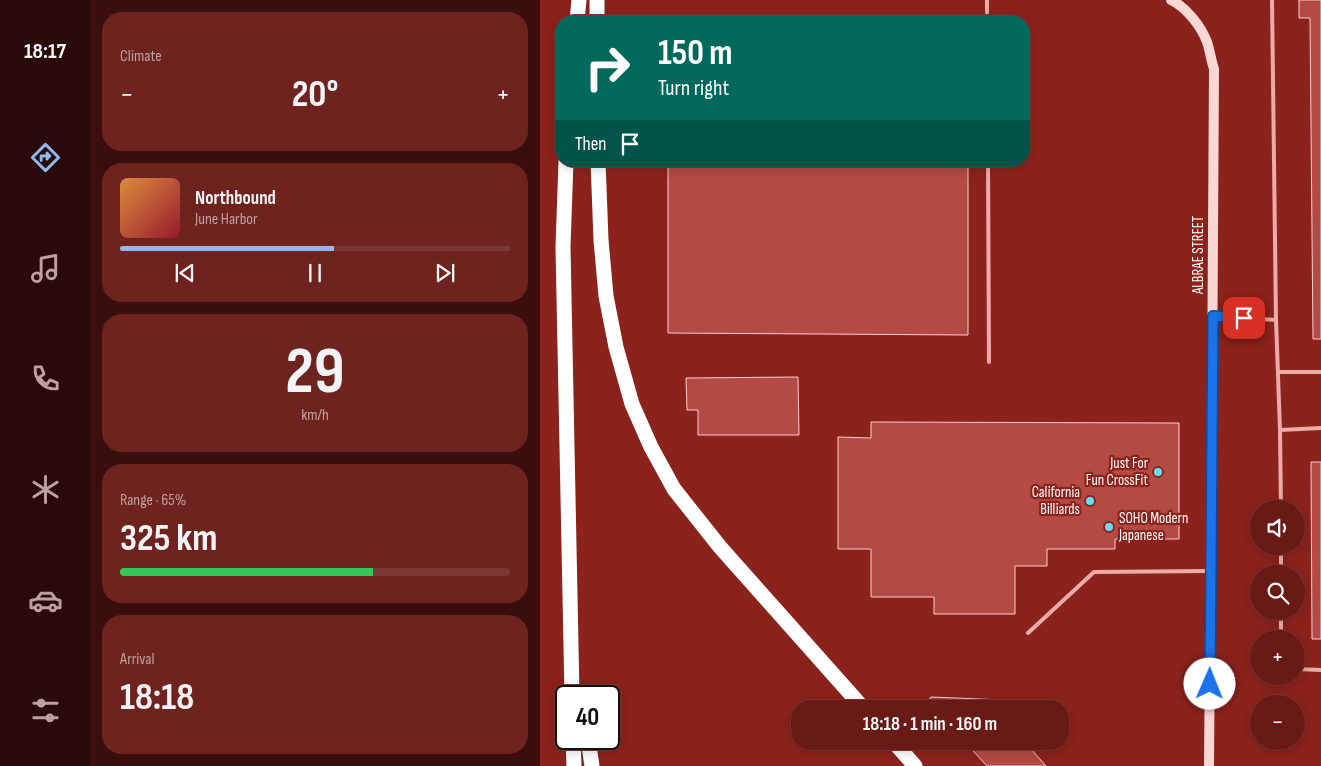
<!DOCTYPE html>
<html lang="en">
<head>
<meta charset="utf-8">
<style>
  :root { --surface:#691a15; --page:#6e231e; --text:#f1f3f6; --muted:#bda1a0; --line:#7c3834; --accent:#90b9f0 }
  body { margin:0; font-family:"Sofia Sans Condensed",sans-serif; background:var(--page); color:var(--text); height:100vh; display:flex; flex-direction:column; font-size:19px; white-space:nowrap }
  * { box-sizing:border-box; margin:0 }
  p { font-size:16px; color:var(--muted) }
  .icon { flex:none; width:28px; height:28px; fill:none; stroke:currentColor; stroke-width:2; stroke-linecap:round; stroke-linejoin:round }
  .map { position:relative; flex:1; overflow:hidden }
  .side { display:flex; flex-direction:column; gap:12px; padding:12px; background:#3a0e0c; width:450px }
  .side>* { flex:none }
  .banner { position:absolute; left:15px; top:15px; width:475px; height:152px; border-radius:20px; box-shadow:0 2px 12px #0003,0 0 0 1px var(--line); background:#00695c; color:#fff; overflow:hidden }
  .buttons { position:absolute; left:710px; top:500px; display:grid; gap:10px }
  .buttons a { display:grid; place-items:center; width:55px; height:55px; border-radius:50%; background:var(--surface); box-shadow:0 2px 12px #0003,0 0 0 1px var(--line); font-size:25px }
  .speed { position:absolute; left:15px; top:685px; display:flex; gap:10px; font-size:25px; font-weight:700; text-align:center }
  .speed>* { display:grid; place-content:center; width:65px; height:65px; border-radius:50%; background:var(--surface); box-shadow:0 2px 12px #0003,0 0 0 1px var(--line); line-height:1 }
  .speed .limit { border:2px solid #111; border-radius:8px; background:#fff; color:#111 }
  .pin { position:absolute; display:grid; place-items:center; width:42px; height:42px; color:#fff; margin:-21px; border-radius:10px; box-shadow:0 2px 8px #0006 }
  .me { position:absolute; width:55px; margin:-28px; rotate:1deg; stroke-linejoin:round; filter:drop-shadow(0 0 4px #0008) }
  .turn { display:flex; align-items:center; gap:18px; height:105px; padding:0 20px; font-size:22px }
  .turn .icon { width:65px; height:65px; stroke-width:2.5 }
  .turn b { display:block; font-size:35px; line-height:42px }
  .then { display:flex; align-items:center; height:48px; padding:0 20px; background:#0003; gap:10px; font-size:19px }
  .big { font-size:38px; font-weight:700; line-height:1.1 }
  .side .card { flex:1; display:flex; flex-direction:column; justify-content:center; gap:8px; min-width:0; padding:0 18px; border-radius:20px; background:var(--page) }
  .side .dial { align-items:center; gap:0 }
  .dial b { font-size:65px; line-height:1 }
  .song { display:flex; align-items:center; gap:15px }
  .cover { width:60px; height:60px; border-radius:8px; background:linear-gradient(135deg,hsl(30 70% 55%),hsl(350 70% 35%)) }
  .played { height:5px; border-radius:2px; background:linear-gradient(90deg,var(--accent) 55%,var(--line) 55%) }
  .keys { display:flex; justify-content:space-around; direction:ltr }
  .heat { display:flex; justify-content:space-between; align-items:center; font-size:28px; direction:ltr }
  .charge { height:8px; border-radius:4px; background:linear-gradient(90deg,#34c759 65%,var(--line) 0) }
  .trip { position:absolute; left:251px; top:700px; width:278px; height:50px; border-radius:20px; background:var(--surface); box-shadow:0 2px 12px #0003,0 0 0 1px var(--line); font-weight:700; line-height:50px; text-align:center }
  main { display:flex; flex:1; min-height:0 }
  .dock { display:flex; flex-direction:column; width:90px; justify-content:space-around; align-items:center; background:#2a0a08; color:var(--muted) }
  .dock .icon { width:35px; height:35px }
  .dock .active { color:var(--accent) }
  .dock b { font-size:22px; color:var(--text) }
  .map>svg:first-child { display:block }
</style>
</head>
<body>
<main>
<nav class="dock">
<b>18:17</b>
<svg class="icon active" aria-label="directions" viewBox="0 0 24 24"><path d="M12 3l9 9-9 9-9-9zM9 14v-3h6M13 9l2 2-2 2"/></svg>
<svg class="icon" aria-label="music" viewBox="0 0 24 24"><path d="M9 18V5l10-2v13"/><circle cx="6" cy="18" r="3"/><circle cx="16" cy="16" r="3"/></svg>
<svg class="icon" aria-label="phone" viewBox="0 0 24 24"><path d="M5 4h4l2 5-3 2q2 4 5 5l2-3 5 2v4C11 20 4 13 5 4z"/></svg>
<svg class="icon" aria-label="climate" viewBox="0 0 24 24"><path d="M12 3v18M4 7l16 10M4 17L20 7"/></svg>
<svg class="icon" aria-label="car" viewBox="0 0 24 24"><path d="M5 17H2v-5l4-1 3-4h7l3 4 3 1v5h-3M9 17h6M6 11h13"/><circle cx="7" cy="17" r="2"/><circle cx="17" cy="17" r="2"/></svg>
<svg class="icon" aria-label="filters" viewBox="0 0 24 24"><path d="M4 7h16M4 17h16"/><circle cx="9" cy="7" r="2"/><circle cx="15" cy="17" r="2"/></svg>
</nav>
<section class="side">
<div class="card"><p>Climate</p>
<div class="heat"><a>−</a><b class="big">20°</b><a>+</a></div>
</div>
<div class="card">
<div class="song"><i class="cover"></i><div><b>Northbound</b><p>June Harbor</p></div></div>
<div class="played"></div>
<div class="keys"><svg class="icon" aria-label="previous" viewBox="0 0 24 24"><path d="M18 5L8 12l10 7zM5 5v14"/></svg><svg class="icon" aria-label="pause" viewBox="0 0 24 24"><path d="M8 5v14M16 5v14"/></svg><svg class="icon" aria-label="next" viewBox="0 0 24 24"><path d="M6 5l10 7-10 7zM19 5v14"/></svg></div>
</div>
<div class="card dial"><b>29</b><p>km/h</p></div>
<div class="card"><p>Range · 65%</p><b class="big">325 km</b><div class="charge"></div></div>
<div class="card"><p>Arrival</p><b class="big">18:18</b></div>
</section>
<div class="map">
<svg width="781" height="766" viewBox="0 0 781 766">
  <rect width="100%" height="100%" fill="#8c221c"/>
  <path fill="#b44a44" stroke="#f9cfcd" d="M759,0H781V339H773L770,18H759Z
    M128,161H428V335L128,333Z
    M258,377L259,435H158V410H147L146,378Z
    M331,422L639,423V539H575V549H507V566H475V614H394V597H331V549H298V437L331,438Z
    M771,462H781V639H772Z
    M391,697L464,700V709H394L388,701Z
    M424,741H484L506,766H447Z"/>
  <g fill="none" stroke-linecap="round" stroke-linejoin="round">
    <path stroke="#edaba8" stroke-width="4" d="M447,0V21
      M732,0L736,320L740,430L781,428
      M448,161L449,362
      M673,316L736,320
      M739,372H781
      M740,430L741,509
      M741,546V574
      M741,611V639
      M488,633L554,572L668,571
      M756,669L781,670"/>
    <path stroke="#f9d7d4" stroke-width="10" d="M631,0C646,7 661,26 667,42C670,51 671,60 674,69L672,397L669,766"/>
    <path stroke="#fff" stroke-width="15" d="M57,0V21
      M37,21L39,0
      M26,161L23,247L32,696
      M58,161L61,240L66,296L76,347L92,404L111,447L134,489L180,547L324,709
      M33,739L34,766
      M48,739L52,766
      M353,741L375,766"/>
  </g>
  <g fill="none" stroke-linecap="round" stroke-linejoin="round">
    <g stroke="#114b97" stroke-width="12">
      <path id="route" d="M670,684L673,316L704,318"/>
    </g>
    <use href="#route" stroke="#1a73e8" stroke-width="9"/>
  </g>
  <g fill="#65defd" stroke="#8c221c" stroke-width="2">
    <circle cx="618" cy="472" r="5"/>
    <circle cx="550" cy="501" r="5"/>
    <circle cx="569" cy="527" r="5"/>
  </g>
  <g text-anchor="middle" stroke-width="4.5" stroke-linejoin="round" paint-order="stroke">
    <g font-size="15" fill="#fff" stroke="#8c221c">
      <text transform="translate(658 255) rotate(-90)" y="5">ALBRAE STREET</text>
    </g>
    <g font-size="15" fill="#fff" stroke="#8c221c" text-anchor="end">
      <text x="608" y="468">Just For<tspan x="608" dy="17">Fun CrossFit</tspan></text>
      <text x="540" y="497">California<tspan x="540" dy="17">Billiards</tspan></text>
      <text x="579" y="523" text-anchor="start">SOHO Modern<tspan x="579" dy="17">Japanese</tspan></text>
    </g>
  </g>
</svg>
<div class="buttons">
<a><svg class="icon" aria-label="sound" viewBox="0 0 24 24"><path d="M4 9h4l5-4v14l-5-4H4zM17 9q2 3 0 6"/></svg></a>
<a><svg class="icon" aria-label="search" viewBox="0 0 24 24"><circle cx="10" cy="10" r="6"/><path d="M15 15l6 6"/></svg></a>
<a>+</a>
<a>−</a>
</div>
<div class="speed"><div class="limit">40</div></div>
<div class="pin" style="left:704px;top:318px;background:#d93025"><svg class="icon" aria-label="arrive" viewBox="0 0 24 24"><path d="M6 21V4h12l-3 4 3 4H6"/></svg></div>
<svg class="me" style="left:670px;top:684px" viewBox="-20 -20 40 40"><circle r="19" fill="#fff"/><path d="M0-13L10 11 0 6-10 11z" fill="#1a73e8"/></svg>
<div class="trip">18:18 · 1 min · 160 m</div>
<div class="banner">
<div class="turn"><svg class="icon" aria-label="right" viewBox="0 0 24 24"><path d="M7 20v-9h11M14 6l5 5-5 5"/></svg><div><b>150 m</b>Turn right</div></div>
<div class="then">Then<svg class="icon" aria-label="arrive" viewBox="0 0 24 24"><path d="M6 21V4h12l-3 4 3 4H6"/></svg></div>
</div>
</div>
</main>
</body>
</html>
